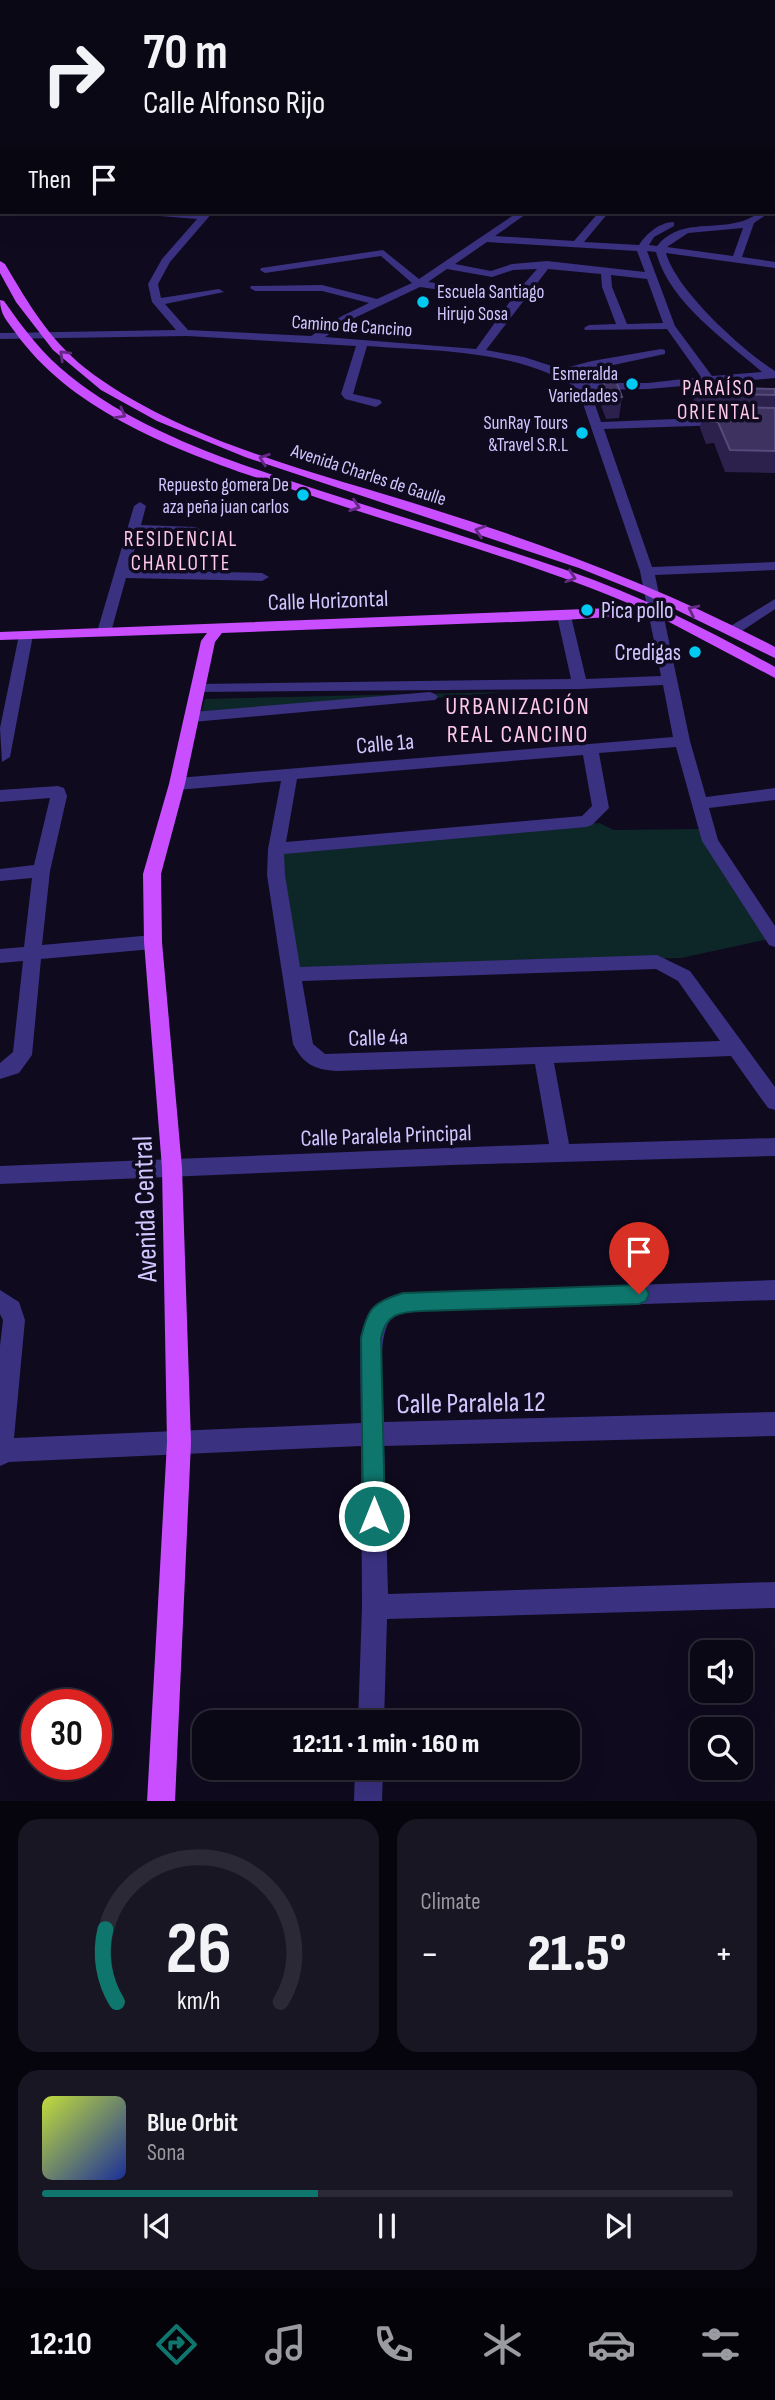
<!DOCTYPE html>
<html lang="en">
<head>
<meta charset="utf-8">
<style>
  :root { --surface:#0b0816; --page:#191623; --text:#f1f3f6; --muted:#9a9aa1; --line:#2b2935; --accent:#0f766e }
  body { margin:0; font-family:"Sofia Sans Condensed",sans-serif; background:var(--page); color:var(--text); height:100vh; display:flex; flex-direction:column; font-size:26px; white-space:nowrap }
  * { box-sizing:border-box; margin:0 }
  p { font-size:23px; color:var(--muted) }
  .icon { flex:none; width:38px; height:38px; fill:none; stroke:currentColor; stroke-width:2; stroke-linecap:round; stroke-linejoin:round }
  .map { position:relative; height:1801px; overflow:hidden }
  .side { display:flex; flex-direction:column; gap:18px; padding:18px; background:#06040c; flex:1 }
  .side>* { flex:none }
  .hud { position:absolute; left:0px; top:0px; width:775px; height:214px; box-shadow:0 7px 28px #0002,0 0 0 2px var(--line); background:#0b0816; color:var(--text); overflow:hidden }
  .buttons { position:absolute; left:690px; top:1640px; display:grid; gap:14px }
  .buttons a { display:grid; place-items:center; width:63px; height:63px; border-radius:14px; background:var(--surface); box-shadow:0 7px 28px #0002,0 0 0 2px var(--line); font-size:35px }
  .speed { position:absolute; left:21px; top:1689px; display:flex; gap:14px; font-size:35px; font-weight:700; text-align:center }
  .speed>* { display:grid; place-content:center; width:91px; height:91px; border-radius:50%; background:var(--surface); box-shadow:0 7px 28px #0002,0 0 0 2px var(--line); line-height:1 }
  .speed .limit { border:10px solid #d22; background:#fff; color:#111 }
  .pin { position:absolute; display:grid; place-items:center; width:60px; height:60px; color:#fff; margin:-72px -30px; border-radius:50% 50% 50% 0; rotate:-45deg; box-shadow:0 0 7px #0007 }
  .pin .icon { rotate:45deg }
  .me { position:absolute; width:77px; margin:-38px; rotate:0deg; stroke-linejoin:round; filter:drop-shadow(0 0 5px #0008) }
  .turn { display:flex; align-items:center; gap:24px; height:147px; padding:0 28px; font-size:32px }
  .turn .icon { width:91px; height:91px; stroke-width:2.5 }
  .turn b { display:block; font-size:49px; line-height:60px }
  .then { display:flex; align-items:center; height:66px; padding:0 28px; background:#0003; gap:14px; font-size:26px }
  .big { font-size:52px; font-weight:800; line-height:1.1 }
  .side .widget { flex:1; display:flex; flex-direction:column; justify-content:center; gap:10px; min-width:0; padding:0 24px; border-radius:21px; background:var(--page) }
  .side .dial { align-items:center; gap:0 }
  .dial svg { height:182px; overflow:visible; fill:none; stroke:var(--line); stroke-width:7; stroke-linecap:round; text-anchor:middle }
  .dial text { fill:var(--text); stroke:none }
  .song { display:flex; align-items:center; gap:21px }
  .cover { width:84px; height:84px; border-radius:10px; background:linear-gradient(135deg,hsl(70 70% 55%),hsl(230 70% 35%)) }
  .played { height:7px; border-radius:4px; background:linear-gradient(90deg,var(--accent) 40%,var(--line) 40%) }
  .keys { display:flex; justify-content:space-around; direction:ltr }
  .heat { display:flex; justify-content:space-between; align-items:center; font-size:38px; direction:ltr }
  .side .tiles { flex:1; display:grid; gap:18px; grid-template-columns:1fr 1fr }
  .widget:last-child { grid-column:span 2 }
  .trip { position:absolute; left:192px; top:1710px; width:388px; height:70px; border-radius:21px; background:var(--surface); box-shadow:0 7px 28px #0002,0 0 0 2px var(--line); font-weight:800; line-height:70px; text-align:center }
  .tabs { display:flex; height:112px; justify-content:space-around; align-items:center; background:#040309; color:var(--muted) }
  .tabs .icon { width:49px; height:49px }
  .tabs .current { color:var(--accent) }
  .tabs b { font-size:32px; color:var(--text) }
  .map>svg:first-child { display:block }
</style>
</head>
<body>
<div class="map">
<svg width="775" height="1802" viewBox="0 0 775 1802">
  <rect width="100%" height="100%" fill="#0f0a1e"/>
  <path fill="#0d2728" d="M306,0H775V41L774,2Z
    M504,692L199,719L205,699Z
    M599,823L614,830L699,829L769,939L681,958L295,969L282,849Z"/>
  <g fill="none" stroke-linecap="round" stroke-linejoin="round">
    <path fill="#05153c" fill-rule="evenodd" d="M380,0H399L400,2H381Z
      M771,0H775V6L774,2H769Z
      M774,20H775V26H774Z"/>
    <path fill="#3a3180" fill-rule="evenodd" d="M774,46H775V50H774Z
      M774,73H775V78H774Z
      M774,86H775V91H774Z
      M774,114H775V120L774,119Z
      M774,130H775V136L774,135Z
      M774,158H775V164H774Z
      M774,177H775V183H774Z
      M2,200V208H1L0,201Z
      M142,212H213L170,262L158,284L161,298L219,289L224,292L165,304L188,330L311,336L342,316L369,303L322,291H255L250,288L251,286L322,285L377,299L412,283L381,256L265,273L260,270L261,268L383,250L419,279L518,212H529L495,236L574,241L599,212H609L584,242L639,245C647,233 660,222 674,222V226L654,237L649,245L657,246C679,219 710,230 739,222C752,219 757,211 770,212L754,223L742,257L775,262V268L666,253C676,290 743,351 775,371V378L648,389L590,390L601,422L725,417L731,421L725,425L604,429L652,567L775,562V570L655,575L690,741L706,797L775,788V800L709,808L718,840L775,926V947L769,945L702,841L676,747L599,753L609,808L592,825L586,827L284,854L285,875L300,967L657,955L690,971L775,1087V1110L768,1108L731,1056L554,1063L569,1144L775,1138V1156L451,1165L0,1184V1166L549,1144L535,1064L337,1071C315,1070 303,1064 293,1044L267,875L268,849L281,781L177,790L169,784L177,778L673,737L663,685L580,689L194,692L191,689L194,686L199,684L571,679L557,616L564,612L571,616L586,679L661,676L640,571L578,389C520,350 435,351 367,346L353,394L380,400L382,403L376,407L345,399L341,394L356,346L187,336L0,339V333L176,330L152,302L148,284L162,259L197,219L147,215ZM743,228L733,256L667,247L688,233ZM487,242L637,251L645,272L547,261L512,264L491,271L455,264ZM647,251L656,252C669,302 724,339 762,372L712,376L675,326ZM447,269L492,277L513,270L537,269L515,294L428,282ZM548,269L601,274L602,287L616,324L589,325L584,328L585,330L667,329L701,377L648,383H586L571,374L665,354V350L661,349L592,361L561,369L524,357L486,350ZM611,275L647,279L663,323L627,324L612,287ZM420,287L511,300L476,349L325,337L350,320ZM583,755L592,806L582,816L286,842L297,779ZM656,969L678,981L720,1041L325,1054L313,1044L302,981Z
      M140,502L146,506L141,525L196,527L203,531L196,535L139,533L129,570L262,573L269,577L262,581L126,578L111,632L104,636L99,635L97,632L134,506Z
      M775,599V609L739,633H729L727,630L729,627Z
      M26,631L33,635L10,757L2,762L0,728L19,635Z
      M430,692L435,694L438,697L435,700L193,722L185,717L193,712Z
      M58,786L64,788L67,796L50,871L42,945L153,935L159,937L162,942L159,947L153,949L41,959L32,1055L19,1073L0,1079V1063L13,1052L23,961L0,963V949L24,947L32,878L0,881V869L34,865L50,798L0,802V790Z
      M775,1280V1300L422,1311C414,1312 402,1312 395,1316C374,1328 384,1399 384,1422L775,1412V1436L384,1446L388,1594L775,1582V1608L387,1619L384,1722H358L362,1607L361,1446L9,1462L0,1466V1346L3,1320L0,1314V1290L19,1302L25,1320L14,1438L361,1423L360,1338C367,1313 376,1299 402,1293Z
      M355,1768H383L382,1802H354Z"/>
    <path fill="#c94eff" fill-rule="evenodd" d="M0,261L5,264C28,303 49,339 85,368C179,441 319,473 432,509C550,546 665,589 775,647V658L644,594L579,568L245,457L157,421L101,390L53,350L16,302L0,273Z
      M0,300L4,301C23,328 43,355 70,376C141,433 233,462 318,490C402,517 486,543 569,571C642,596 708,630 775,667V678L654,614L564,620L222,633L215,642L185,784L161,874L162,942L182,1168L191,1442L175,1802H147L167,1442L162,1168L144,942L143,874L169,784L201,641L207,633L0,640V632L637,607C537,564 430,535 327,501C222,466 82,427 15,332C7,321 0,314 0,300Z"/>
  </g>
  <path fill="#2c214d" d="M603,381L622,397L619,418L606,419L600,403Z
    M696,387L775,389V473L725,472L714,443L706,444L700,428L702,415L694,414L692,409Z"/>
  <path fill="#3e3360" stroke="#554a79" stroke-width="2" d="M603,381H616L622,397L609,398Z
    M696,387L775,389V395L698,393Z
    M704,406L775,408V451L730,450L718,422H710Z"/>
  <defs><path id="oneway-chevron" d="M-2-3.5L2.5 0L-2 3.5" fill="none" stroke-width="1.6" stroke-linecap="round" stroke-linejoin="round" transform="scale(1.75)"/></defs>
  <g stroke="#632983">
    <use href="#oneway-chevron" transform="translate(64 355) rotate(-136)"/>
    <use href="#oneway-chevron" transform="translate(121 414) rotate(29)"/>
    <use href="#oneway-chevron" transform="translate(264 459) rotate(-161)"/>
    <use href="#oneway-chevron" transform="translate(355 506) rotate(18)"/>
    <use href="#oneway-chevron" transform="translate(480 531) rotate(-162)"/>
    <use href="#oneway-chevron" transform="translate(571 577) rotate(18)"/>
    <use href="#oneway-chevron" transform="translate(693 610) rotate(-154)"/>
  </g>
  <path fill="#0f766e" stroke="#0a4d48" stroke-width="2" d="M639,1285L646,1288L649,1294L646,1301L639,1304L422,1311C399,1312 386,1314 381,1338L385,1516L382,1524L374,1527L366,1524L363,1516L361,1338C368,1307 373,1303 403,1293Z"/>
  <g fill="#00c9f2" stroke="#0f0a1e" stroke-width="2.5">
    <circle cx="423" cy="302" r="7"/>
    <circle cx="632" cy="384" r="7"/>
    <circle cx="582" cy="433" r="7"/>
    <circle cx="303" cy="495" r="7"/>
    <circle cx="587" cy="610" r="7"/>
    <circle cx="695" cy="652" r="7"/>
  </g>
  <g text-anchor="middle" stroke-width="7" stroke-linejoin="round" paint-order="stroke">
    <g font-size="19" fill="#d1c7ff" stroke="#0f0a1e" text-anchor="end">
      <text x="437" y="298" text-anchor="start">Escuela Santiago<tspan x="437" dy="22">Hirujo Sosa</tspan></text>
      <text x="618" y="380">Esmeralda<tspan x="618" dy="22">Variedades</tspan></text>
      <text x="568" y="429">SunRay Tours<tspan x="568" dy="22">&amp;Travel S.R.L</tspan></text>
      <text x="289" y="491">Repuesto gomera De<tspan x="289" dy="22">aza peña juan carlos</tspan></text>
    </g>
    <g font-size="19" fill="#d1c7ff" stroke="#0f0a1e">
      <text transform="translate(352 325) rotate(4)" y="7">Camino de Cancino</text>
      <text transform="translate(369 474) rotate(18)" y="7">Avenida Charles de Gaulle</text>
    </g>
    <g font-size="21" letter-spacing="2" fill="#ffc9e8" stroke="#0f0a1e">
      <text x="719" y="395">PARAÍSO<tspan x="719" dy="24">ORIENTAL</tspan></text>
      <text x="181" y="546">RESIDENCIAL<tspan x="181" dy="24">CHARLOTTE</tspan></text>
    </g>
    <g font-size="23" fill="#d1c7ff" stroke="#0f0a1e">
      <text transform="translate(328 600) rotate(-2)" y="8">Calle Horizontal</text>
      <text transform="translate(385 743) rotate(-5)" y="8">Calle 1a</text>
      <text transform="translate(378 1037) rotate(-2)" y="8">Calle 4a</text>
      <text transform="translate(386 1135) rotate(-2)" y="8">Calle Paralela Principal</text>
    </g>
    <g font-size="23" fill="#d1c7ff" stroke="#0f0a1e" text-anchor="start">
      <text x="601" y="618">Pica pollo</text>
      <text x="681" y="660" text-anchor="end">Credigas</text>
    </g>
    <g font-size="24" letter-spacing="2" fill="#ffc9e8" stroke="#0f0a1e">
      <text x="518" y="714">URBANIZACIÓN<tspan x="518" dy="28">REAL CANCINO</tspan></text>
    </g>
    <g font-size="28" fill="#d1c7ff" stroke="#0f0a1e">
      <text transform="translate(144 1209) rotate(-92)" y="10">Avenida Central</text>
      <text transform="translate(471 1402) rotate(-1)" y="10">Calle Paralela 12</text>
    </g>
  </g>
</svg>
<div class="buttons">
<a><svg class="icon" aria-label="sound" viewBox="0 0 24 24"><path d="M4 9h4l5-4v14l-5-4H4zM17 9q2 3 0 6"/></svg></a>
<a><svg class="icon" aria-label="search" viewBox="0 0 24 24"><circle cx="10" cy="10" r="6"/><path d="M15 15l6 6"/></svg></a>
</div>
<div class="speed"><div class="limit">30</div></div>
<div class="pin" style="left:639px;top:1294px;background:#d93025"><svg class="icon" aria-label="arrive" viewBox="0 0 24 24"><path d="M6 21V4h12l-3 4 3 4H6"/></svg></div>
<svg class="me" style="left:374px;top:1516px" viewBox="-20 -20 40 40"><circle r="17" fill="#0f766e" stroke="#fff" stroke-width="3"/><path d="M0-11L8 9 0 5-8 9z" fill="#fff"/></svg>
<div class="trip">12:11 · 1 min · 160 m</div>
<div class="hud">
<div class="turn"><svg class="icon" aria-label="right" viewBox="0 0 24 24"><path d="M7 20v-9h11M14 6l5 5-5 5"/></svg><div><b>70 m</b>Calle Alfonso Rijo</div></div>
<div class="then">Then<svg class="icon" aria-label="arrive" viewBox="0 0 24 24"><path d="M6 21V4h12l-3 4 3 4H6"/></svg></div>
</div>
</div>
<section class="side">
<div class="tiles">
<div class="widget dial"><svg viewBox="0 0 100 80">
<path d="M14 69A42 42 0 1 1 86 69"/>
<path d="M14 69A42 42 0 0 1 9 37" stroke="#0f766e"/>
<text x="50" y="56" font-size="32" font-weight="700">26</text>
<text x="50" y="72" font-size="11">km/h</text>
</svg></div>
<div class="widget"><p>Climate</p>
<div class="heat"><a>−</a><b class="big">21.5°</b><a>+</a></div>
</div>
<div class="widget">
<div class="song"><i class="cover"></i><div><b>Blue Orbit</b><p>Sona</p></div></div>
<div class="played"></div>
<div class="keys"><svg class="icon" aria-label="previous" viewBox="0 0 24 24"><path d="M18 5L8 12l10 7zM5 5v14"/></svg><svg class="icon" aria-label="pause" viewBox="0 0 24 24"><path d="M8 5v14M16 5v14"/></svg><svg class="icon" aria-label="next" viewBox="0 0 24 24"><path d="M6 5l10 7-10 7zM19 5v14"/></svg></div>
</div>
</div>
</section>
<nav class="tabs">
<b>12:10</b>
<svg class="icon current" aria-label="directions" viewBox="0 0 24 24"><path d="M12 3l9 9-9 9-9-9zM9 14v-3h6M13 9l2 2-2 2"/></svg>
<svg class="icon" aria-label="music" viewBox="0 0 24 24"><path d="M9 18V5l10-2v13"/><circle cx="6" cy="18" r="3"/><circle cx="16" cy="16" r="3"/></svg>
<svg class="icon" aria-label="phone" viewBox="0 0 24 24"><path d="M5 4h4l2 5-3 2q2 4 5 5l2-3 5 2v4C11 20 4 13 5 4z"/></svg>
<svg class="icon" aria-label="climate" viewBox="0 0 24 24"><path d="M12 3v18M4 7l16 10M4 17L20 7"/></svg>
<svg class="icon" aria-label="car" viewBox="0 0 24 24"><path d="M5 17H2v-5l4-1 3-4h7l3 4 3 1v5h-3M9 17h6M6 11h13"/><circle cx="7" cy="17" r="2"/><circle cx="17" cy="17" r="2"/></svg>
<svg class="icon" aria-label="filters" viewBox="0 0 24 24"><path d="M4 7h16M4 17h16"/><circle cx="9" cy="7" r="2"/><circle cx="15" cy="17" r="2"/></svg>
</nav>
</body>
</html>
